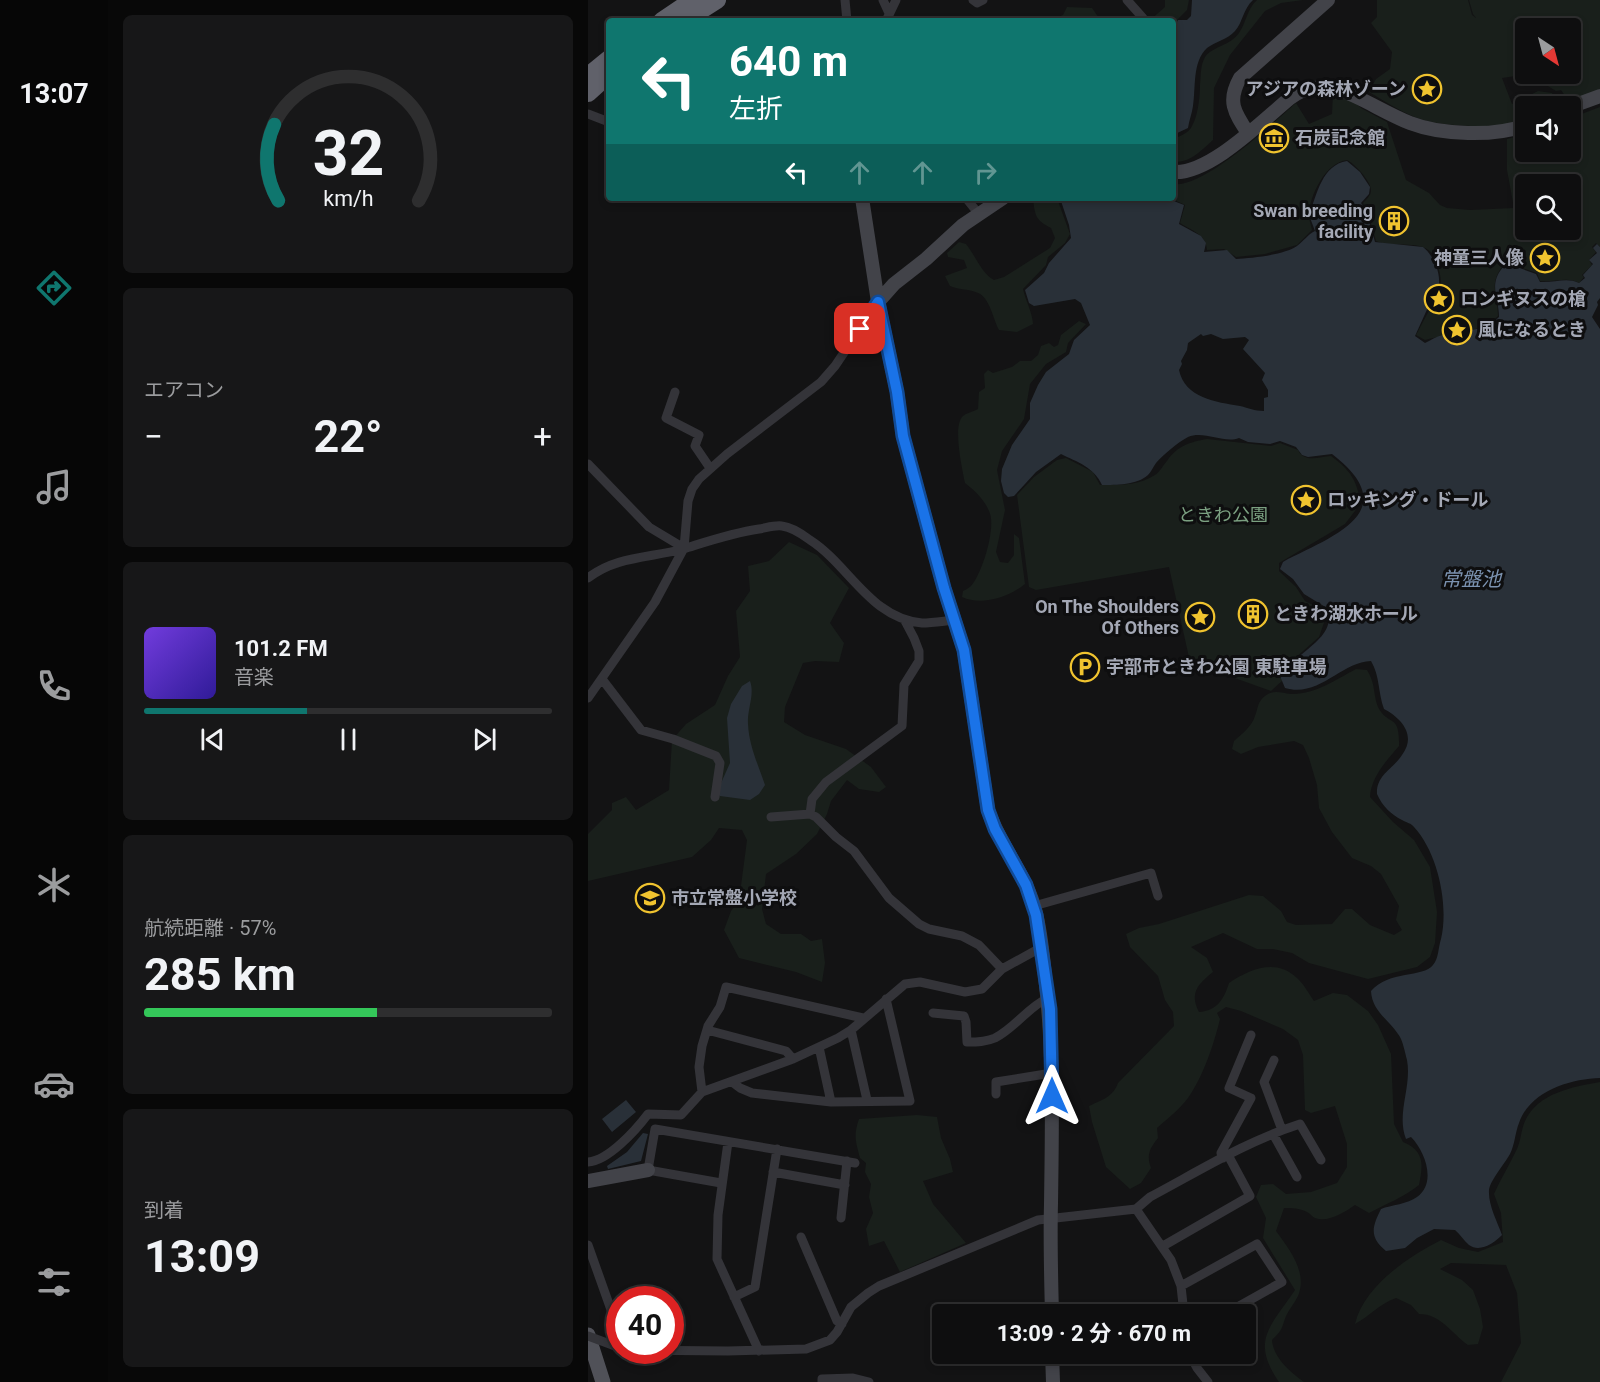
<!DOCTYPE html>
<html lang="ja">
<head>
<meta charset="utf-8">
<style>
  :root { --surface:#0e0e0f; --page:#171718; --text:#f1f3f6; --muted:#9b9c9e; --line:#2e2e2f; --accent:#0f766e }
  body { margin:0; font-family:Roboto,"Noto Sans JP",sans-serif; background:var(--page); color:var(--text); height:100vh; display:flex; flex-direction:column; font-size:22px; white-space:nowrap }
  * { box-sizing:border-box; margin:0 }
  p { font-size:20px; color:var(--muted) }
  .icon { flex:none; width:33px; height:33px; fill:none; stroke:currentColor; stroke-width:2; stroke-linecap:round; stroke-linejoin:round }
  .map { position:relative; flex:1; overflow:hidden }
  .sheet { display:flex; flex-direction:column; gap:15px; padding:15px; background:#080808; width:480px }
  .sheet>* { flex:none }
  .guide { position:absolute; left:18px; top:18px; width:570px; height:183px; border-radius:6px; box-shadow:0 3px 9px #0003,0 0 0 2px var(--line); background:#0f766e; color:#fff; overflow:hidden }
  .needle { width:39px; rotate:144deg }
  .fabs { position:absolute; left:927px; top:18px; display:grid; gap:12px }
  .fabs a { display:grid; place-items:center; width:66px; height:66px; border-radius:6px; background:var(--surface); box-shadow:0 3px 9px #0003,0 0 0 2px var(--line); font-size:30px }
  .speed { position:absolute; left:18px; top:1286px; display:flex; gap:12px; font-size:30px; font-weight:700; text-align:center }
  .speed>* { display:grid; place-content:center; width:78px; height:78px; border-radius:50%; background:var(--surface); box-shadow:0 3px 9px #0003,0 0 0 2px var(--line); line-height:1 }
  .speed .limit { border:9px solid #d22; background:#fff; color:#111 }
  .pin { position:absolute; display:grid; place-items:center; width:51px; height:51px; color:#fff; margin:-26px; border-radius:12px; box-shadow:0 3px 9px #0006 }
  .me { position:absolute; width:66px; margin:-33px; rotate:0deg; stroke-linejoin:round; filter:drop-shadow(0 0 4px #0008) }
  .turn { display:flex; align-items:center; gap:21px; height:126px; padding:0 24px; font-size:27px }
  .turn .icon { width:78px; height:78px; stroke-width:2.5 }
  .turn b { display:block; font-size:42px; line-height:51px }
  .lanes { display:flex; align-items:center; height:57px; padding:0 24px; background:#0003; justify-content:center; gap:30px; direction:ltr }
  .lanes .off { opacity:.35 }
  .big { font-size:45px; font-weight:700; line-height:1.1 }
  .sheet .card { flex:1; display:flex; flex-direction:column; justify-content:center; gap:9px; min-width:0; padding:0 21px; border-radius:9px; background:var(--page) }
  .sheet .dial { align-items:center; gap:0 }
  .dial svg { height:156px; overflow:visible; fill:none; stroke:var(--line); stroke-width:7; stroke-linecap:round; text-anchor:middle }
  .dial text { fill:var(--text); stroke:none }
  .song { display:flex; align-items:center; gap:18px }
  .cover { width:72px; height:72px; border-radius:9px; background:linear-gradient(135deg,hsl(260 70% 55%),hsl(250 70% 35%)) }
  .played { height:6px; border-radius:3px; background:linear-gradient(90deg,var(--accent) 40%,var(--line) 40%) }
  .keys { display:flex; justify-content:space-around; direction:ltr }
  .heat { display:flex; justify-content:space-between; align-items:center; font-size:33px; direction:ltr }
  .charge { height:9px; border-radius:4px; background:linear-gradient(90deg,#34c759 57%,var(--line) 0) }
  .trip { position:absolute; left:344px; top:1304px; width:324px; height:60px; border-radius:6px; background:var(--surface); box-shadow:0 3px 9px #0003,0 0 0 2px var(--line); font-weight:700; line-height:60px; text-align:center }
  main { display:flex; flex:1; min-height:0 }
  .dock { display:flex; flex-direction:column; width:108px; justify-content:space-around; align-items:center; background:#060606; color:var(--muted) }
  .dock .icon { width:42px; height:42px }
  .dock .current { color:var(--accent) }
  .dock b { font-size:27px; color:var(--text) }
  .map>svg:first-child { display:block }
</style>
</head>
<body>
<main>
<nav class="dock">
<b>13:07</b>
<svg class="icon current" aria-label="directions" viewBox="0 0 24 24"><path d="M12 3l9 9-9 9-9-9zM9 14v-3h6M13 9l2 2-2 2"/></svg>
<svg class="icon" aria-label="music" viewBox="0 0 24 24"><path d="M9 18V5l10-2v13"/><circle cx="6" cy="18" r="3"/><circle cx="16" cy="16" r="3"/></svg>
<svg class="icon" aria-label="phone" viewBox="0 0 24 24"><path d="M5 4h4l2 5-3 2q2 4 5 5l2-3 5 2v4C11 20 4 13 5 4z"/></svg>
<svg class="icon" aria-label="climate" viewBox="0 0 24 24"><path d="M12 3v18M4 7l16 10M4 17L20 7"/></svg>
<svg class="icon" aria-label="car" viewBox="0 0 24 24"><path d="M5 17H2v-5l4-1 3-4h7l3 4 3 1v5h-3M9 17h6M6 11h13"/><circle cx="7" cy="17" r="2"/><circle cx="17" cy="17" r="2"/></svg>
<svg class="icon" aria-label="filters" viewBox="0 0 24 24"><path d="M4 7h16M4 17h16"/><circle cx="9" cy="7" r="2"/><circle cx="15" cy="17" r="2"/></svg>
</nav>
<section class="sheet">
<div class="card dial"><svg viewBox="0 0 100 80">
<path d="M14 69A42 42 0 1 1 86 69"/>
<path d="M14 69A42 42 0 0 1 12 30" stroke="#0f766e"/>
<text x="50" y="56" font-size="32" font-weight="700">32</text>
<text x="50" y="72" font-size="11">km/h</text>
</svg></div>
<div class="card"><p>エアコン</p>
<div class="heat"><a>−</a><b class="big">22°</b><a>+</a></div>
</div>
<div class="card">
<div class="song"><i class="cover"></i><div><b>101.2 FM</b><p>音楽</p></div></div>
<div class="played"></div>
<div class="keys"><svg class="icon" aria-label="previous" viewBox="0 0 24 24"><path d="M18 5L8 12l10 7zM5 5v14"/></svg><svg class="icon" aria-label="pause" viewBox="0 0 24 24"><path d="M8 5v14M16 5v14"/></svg><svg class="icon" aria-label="next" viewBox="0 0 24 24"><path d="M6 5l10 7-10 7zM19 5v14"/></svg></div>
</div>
<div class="card"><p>航続距離 · 57%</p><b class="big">285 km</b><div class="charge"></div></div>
<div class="card"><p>到着</p><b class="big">13:09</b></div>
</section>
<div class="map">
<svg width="1012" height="1382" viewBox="0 0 1012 1382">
  <rect width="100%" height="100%" fill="#131314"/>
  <path fill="#191f1b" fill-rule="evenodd" d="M577,0H601L599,10L585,24V21H561L577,7Z
    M669,0H715L693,3L677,11L642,55L626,88L625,140C615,149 600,165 585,161V139C592,136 601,133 604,126C610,116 612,96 612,85C613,75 612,66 617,57C625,46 642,46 651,33C658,23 659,9 669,0Z
    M789,0H880L884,15L888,18L885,14L881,0H1012V92L980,100L973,90L968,91L955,83L953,74H982V28H938V74H942L914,78L924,104L950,91L964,93L970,106H938L937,120C915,129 859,127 835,120C816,114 798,102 781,92L788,79L802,69L804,52L783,23L789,17Z
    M479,7L504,8L513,21H461L475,15Z
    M745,92L760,96L773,108L799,122L818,180L841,193L852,205L859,208L882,210L926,208L919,170V139L937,134L938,152H982L983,118L1012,107V247L1008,243L1004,247L1008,252L1001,260L1004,265L994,275L996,277L991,283C979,276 966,283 952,281L949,273L926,265L915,266C900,284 910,296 910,316C892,334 861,333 837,340L828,335L852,290C854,280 852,273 849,263C841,235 808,250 788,241L779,210L775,203C778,200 783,195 783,191C784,182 766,163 759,160C738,162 721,196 721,215C721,220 723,225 724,230L709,245L677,254L648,257L636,249L619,250C618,234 604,231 592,223L597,205L582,198H585V184C615,189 685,123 708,103L721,124L744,114ZM938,184H982V230H938Z
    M445,198H471L470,201L482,234L477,243L460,257L458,265L435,289C438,302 444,311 445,324L429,332L411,330C405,319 402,298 390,293C382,289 371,290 362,286L357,276L379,268L376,260L360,257L359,253L371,242L378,244C387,255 394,274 406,280L416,277L462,248L467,238L463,228C447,220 447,215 445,198Z
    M491,321L498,324L480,343L478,352L458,364L442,384L436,419L414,451L409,470L417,510L408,552L412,562L420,563L426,555V534L431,538L437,584C421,597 394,606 374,597L375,591C376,591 382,587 383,586C394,574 409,526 401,511C396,499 386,490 377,483C374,468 365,428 374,417C377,413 385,412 390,409L391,392L397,388L396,374L400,370L405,373L424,367L432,361H443L450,355L453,346L461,343L466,347L470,345L473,335Z
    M619,439L683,446L692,443L710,450C716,463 731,457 743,456C763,471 768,479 773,503L757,524L691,563V571L708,587L717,601L735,610L738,617L731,637L698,666L695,680L683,691L602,662L581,567L448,590L441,587L429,495L446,477L469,460L478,458L505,472L512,485C531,485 550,486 567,475C572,472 575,465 579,461C589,446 602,442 619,439Z
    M201,542L229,555L261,588L242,623L256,643L251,662L227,661L215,663L197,707L196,722L217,735L258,749L283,767L298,787L291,792L271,789L259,780L243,801L239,814L229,834L208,854L178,874L174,909L178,924L193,934H213L223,941L234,939L237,963L234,982L208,972L151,958L136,930L143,911L151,901L159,840L154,830L131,828L123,840L104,857L0,881V834L24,810V803L38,797L48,810L81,790L84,740L98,724L127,705L140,676L152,657L148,611L162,591L160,566L181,561Z
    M768,669L779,670C788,685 785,694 790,707C800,727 812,712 811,746C799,760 783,777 782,797L805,822L826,840L842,867L849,912L847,943L842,957L829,967L780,979L721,963L704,953L685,949H669L635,933L603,947L619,958L625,972C610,984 601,993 611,1012C629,1011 636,999 641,983C662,969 688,958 709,978C716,984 721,994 726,1001L745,993L759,995L780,1011L790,1025L803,1054L806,1124L815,1142C837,1151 835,1165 831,1185C816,1197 798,1204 781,1213L767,1205C757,1212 740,1223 727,1218C724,1217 722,1213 719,1212C712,1208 703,1208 696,1208L688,1231C701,1249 720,1272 710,1296C707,1303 701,1309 698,1316C693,1330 695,1329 684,1340C685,1357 702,1372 716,1382H691C662,1340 683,1326 707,1290L675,1238L678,1218L668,1197L673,1185L685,1184L698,1194L723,1192L749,1183L759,1167V1144L747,1106L723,1113L717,1110L715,1055L710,1040L695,1029L653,1011L638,1007L629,1013L632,1019C626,1044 615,1077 600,1098C592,1109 579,1119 569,1128L570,1138C562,1148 558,1155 563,1168L553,1183L542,1189L518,1167L504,1122L501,1106C514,1100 525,1097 530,1083L586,1026L585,1012L577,1000L570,976L542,947L538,934L551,928L571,924L661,895L675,896L693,911L699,922L708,925L744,924L757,909H764L782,925L806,935L814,930L808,920L811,906L793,874L783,866L764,858L744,832L731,808L729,785L721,758L715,745L706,741L670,747L653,754L644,749L646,741C654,734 664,726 667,716C670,709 669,702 677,696C686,689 693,693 703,694C726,695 749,679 768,669Z
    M1012,1082V1382H913L933,1343L929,1293L918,1265L863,1263L852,1269L874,1280L885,1290L892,1309L895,1327L890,1344L880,1345C863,1333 853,1314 831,1314L823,1305L808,1298C791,1304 782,1316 767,1324C776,1286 820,1257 853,1240L871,1248L890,1252L915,1242L913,1213L906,1194C913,1178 922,1164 929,1149C933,1140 933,1130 937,1121C950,1093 984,1087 1012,1082Z
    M329,1115L349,1117L353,1138L362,1159L365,1172L335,1181L345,1204L378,1243L312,1272L296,1241L281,1246L278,1229L285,1213L281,1197L283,1184L277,1172L278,1163L272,1158C268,1142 265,1136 271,1119Z"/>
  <path fill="#293038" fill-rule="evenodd" d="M604,0H665C655,9 655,22 647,31C639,40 628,41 619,48C604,62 608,88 605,106C604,113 601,121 600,128L585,135V33L590,20H599L603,16Z
    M759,161L772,172L782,187L781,194L773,203L778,210L787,242L835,247C845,255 852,271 851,283L827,336L837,343C843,340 849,336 855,335C874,330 897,332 911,317C911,297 900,285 915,267L926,266L948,274L952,282C966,283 979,277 991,283L997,278L995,275L1005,264L1001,260L1009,253L1005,248L1009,244L1012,247V298L1009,302L1010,305L1004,317L1012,329V1078C982,1079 942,1091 931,1123C927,1133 927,1144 922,1154C917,1163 902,1181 901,1190C900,1205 909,1221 914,1235C906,1243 892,1253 881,1245C876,1241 872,1234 867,1230L846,1229L829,1238L817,1248L798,1251C781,1237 784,1227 793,1209C803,1205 820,1204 829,1197C849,1183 837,1151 823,1137L818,1139C808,1113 824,1087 819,1060C817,1053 815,1040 810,1034C800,1019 784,1011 783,991C801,970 835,978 845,965C851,958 850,948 853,939C861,905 850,853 826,827C823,823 819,823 814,820C804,815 794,806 789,794C788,775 805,769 814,755C829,735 813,718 796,709C790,693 792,676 783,661C753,662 731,698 697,688L692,676C699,669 706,662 713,655C728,642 747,630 739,608L716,594L705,579L692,569L695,562L700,559C751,534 815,509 744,454L720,457L714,455L708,447L692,441L682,444L660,442L651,438C636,444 616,430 600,437C589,443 576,454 568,463C565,467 563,472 560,475C549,485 528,485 514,485C506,467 489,462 473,454L448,472L426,496L420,497L416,493L413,481L414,469L424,445L442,419V403L450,385L458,372L481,354L486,340L502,325L493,303L487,299L446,306L441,303L437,290L456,273L461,263L483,238L481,225L472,198H578L596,205L591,224L613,236L618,243L616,252L639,250L648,259C664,258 696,255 709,246C716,241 719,235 727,231L721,215C729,194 734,165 759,161ZM613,334L615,336L623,334L635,339L657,337L661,340L655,349L677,373L674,380L680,390V397L676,398V411C666,411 661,408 652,406C628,402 597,398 591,370L594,364L593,361L599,350L600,343Z
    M162,681C167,695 159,709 160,724C161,746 170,764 177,785L171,794L162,800L132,796L129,792L142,763L139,718L143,704L154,686Z
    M38,1100L48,1112L24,1132L14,1119Z
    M55,1133L60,1134L53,1161L20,1169L19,1166L39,1152Z"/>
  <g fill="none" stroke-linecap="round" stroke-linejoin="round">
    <path stroke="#343439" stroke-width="9" d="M257,0L259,21
      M295,0L301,13
      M385,0L389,3L395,0
      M539,0L555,18
      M298,21L308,0
      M0,114L21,122
      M306,198H311
      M378,198L390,213
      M87,392L78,418L111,435L107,446L122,468
      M0,464L61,527L96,548
      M0,578C28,556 62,558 95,549C121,541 144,533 171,529C178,528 186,525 194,526C204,527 214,534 222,540C261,565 283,619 334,623C345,623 356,621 367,620
      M14,679L53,730L85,739L128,756L132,763L127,797
      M0,698L67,602L96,548L100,501L104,489L111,479L139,454L233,382L247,366L290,302
      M222,814L224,799L238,782L314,726L316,685L331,661V651L326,638L316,619
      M183,817L222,814L228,817L248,837L266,851L301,898L331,924L341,929L374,936L391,945L414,969
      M446,906L563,873L570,896
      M345,1013L376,1016L378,1022L379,1042C389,1042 398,1042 407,1038C427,1028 440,1007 460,998
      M275,1018L138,987L132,1007L120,1026L114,1046L111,1067L114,1092L205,1059L250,1038L263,1030L317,984L332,982L377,992L394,989L414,969L454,947
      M119,1030L198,1051L205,1059
      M263,1030L279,1100
      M231,1047L243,1102
      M686,1060L676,1082L694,1130
      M144,1082L152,1088L164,1093L243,1102L322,1101L298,999
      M408,1094V1082L464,1073
      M685,1134L709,1177
      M140,1142L130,1215L129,1259L171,1351
      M635,1158L633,1153L663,1098L641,1088L663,1035
      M0,1162C20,1161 48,1130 60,1114L93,1115L114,1092
      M185,1172L257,1185
      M133,1183L60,1170L67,1129L267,1163
      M548,1209L583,1260L593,1286L596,1314
      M253,1218L259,1161
      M213,1237L249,1321L254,1324
      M0,1245L32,1335
      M575,1246L662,1196L640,1155
      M593,1286L669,1244L694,1282L637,1314
      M146,1297L167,1287L189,1149
      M36,1350L140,1351L218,1349L242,1340L249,1332L263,1307L280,1293L291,1286L450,1220L548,1209L562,1197C611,1171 659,1141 712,1124L733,1160
      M601,1353L609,1368L620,1382
      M234,1382V1379L265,1378L281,1382"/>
    <path stroke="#424349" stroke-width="14" d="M982,107L1012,96
      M660,133C646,112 639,101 652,78L740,0
      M585,172C621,175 674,121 702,98C717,87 732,85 750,89C775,98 797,113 822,123C853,135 907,137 938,125
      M274,198L290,302L309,392L315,436L356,588L376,650L400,810C412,846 439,875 448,913C453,934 455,955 457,976C466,1052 464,1128 463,1204C462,1241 463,1277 464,1314
      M290,302L306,284L338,259L375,225L415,198
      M0,1181L60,1170
      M464,1353L465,1382"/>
    <path stroke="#505158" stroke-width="15" d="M0,1335L15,1382"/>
    <path stroke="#60616a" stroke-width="18" d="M74,21L105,0
      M96,21L129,0
      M0,76L21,59
      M0,93L21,74"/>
    <path stroke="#343439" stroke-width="9" d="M0,1336L27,1346"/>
  </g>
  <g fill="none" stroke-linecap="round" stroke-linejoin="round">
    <g stroke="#114b97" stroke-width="15">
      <path id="route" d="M272,329L290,302L309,392L315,436L356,588L376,650L400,810L407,829L438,885L448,915L462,1009L464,1096"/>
    </g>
    <use href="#route" stroke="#1a73e8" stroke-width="10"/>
  </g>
  <defs>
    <g id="sight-ring" transform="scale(1.5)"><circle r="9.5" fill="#0e0e0f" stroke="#f0c32f" stroke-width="1.5"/><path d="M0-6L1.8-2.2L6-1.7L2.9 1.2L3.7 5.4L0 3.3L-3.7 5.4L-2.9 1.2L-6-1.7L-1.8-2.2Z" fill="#f0c32f"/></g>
    <g id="museum-ring" transform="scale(1.5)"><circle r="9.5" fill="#0e0e0f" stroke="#f0c32f" stroke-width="1.5"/><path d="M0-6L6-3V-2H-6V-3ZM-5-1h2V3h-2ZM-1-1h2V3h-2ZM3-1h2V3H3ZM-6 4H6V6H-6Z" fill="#f0c32f"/></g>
    <g id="building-ring" transform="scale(1.5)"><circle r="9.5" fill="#0e0e0f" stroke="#f0c32f" stroke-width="1.5"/><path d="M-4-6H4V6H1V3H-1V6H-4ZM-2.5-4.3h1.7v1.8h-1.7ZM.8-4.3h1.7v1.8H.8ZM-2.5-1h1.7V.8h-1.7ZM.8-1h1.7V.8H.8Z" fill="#f0c32f"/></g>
    <g id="parking-ring" transform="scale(1.5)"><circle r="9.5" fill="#0e0e0f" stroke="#f0c32f" stroke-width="1.5"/><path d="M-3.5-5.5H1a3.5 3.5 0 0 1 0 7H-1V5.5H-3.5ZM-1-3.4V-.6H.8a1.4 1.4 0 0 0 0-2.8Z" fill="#f0c32f"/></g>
    <g id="school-ring" transform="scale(1.5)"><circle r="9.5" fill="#0e0e0f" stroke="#f0c32f" stroke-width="1.5"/><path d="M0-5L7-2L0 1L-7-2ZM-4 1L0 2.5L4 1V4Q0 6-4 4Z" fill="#f0c32f"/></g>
  </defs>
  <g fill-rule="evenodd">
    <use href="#sight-ring" x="839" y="89"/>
    <use href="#museum-ring" x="686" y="138"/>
    <use href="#building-ring" x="806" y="221"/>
    <use href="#sight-ring" x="957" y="258"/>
    <use href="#sight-ring" x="851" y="299"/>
    <use href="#sight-ring" x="869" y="330"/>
    <use href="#sight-ring" x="718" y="500"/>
    <use href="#building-ring" x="665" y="614"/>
    <use href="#sight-ring" x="612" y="617"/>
    <use href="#parking-ring" x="497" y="667"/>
    <use href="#school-ring" x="62" y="898"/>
  </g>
  <g text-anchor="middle" stroke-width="6" stroke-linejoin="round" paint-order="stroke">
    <g font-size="18" font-weight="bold" fill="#a4a8b5" stroke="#0e0e0f" text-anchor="start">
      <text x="818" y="95" text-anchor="end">アジアの森林ゾーン</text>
      <text x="707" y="144">石炭記念館</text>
      <text x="785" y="217" text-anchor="end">Swan breeding<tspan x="785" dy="21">facility</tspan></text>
      <text x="936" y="264" text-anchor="end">神童三人像</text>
      <text x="872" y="305">ロンギヌスの槍</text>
      <text x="890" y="336">風になるとき</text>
      <text x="739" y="506">ロッキング・ドール</text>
      <text x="591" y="613" text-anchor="end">On The Shoulders<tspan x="591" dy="21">Of Others</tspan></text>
      <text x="686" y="620">ときわ湖水ホール</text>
      <text x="518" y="673">宇部市ときわ公園 東駐車場</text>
      <text x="83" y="904">市立常盤小学校</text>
    </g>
    <g font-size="18" fill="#7ba081" stroke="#0e0e0f">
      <text x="635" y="521">ときわ公園</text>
    </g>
    <g font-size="20" font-style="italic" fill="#7b92b0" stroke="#0e0e0f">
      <text x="883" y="586">常盤池</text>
    </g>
  </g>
</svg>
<div class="fabs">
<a><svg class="needle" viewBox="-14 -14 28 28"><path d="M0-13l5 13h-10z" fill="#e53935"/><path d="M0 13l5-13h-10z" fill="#9b9c9e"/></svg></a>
<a><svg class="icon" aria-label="sound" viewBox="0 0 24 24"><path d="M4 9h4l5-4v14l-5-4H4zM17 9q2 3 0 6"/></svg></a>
<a><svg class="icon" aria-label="search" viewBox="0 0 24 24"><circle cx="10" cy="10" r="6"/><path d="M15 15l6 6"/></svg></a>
</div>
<div class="speed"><div class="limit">40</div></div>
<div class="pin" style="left:272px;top:329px;background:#d93025"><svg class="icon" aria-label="arrive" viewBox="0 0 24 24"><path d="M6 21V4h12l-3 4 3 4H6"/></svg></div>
<svg class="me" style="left:464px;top:1096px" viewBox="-20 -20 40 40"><path d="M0-17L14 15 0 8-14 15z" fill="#1a73e8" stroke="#fff" stroke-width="4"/></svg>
<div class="trip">13:09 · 2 分 · 670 m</div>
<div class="guide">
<div class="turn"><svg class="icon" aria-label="left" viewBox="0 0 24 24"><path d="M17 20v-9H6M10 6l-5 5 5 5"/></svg><div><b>640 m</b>左折</div></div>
<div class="lanes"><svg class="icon" aria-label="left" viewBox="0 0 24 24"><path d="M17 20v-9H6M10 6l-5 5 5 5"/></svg><svg class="icon off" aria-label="ahead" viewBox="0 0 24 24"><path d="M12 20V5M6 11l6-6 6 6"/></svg><svg class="icon off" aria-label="ahead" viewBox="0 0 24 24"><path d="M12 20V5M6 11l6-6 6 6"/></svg><svg class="icon off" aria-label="right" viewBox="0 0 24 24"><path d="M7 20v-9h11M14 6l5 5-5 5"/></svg></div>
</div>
</div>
</main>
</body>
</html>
